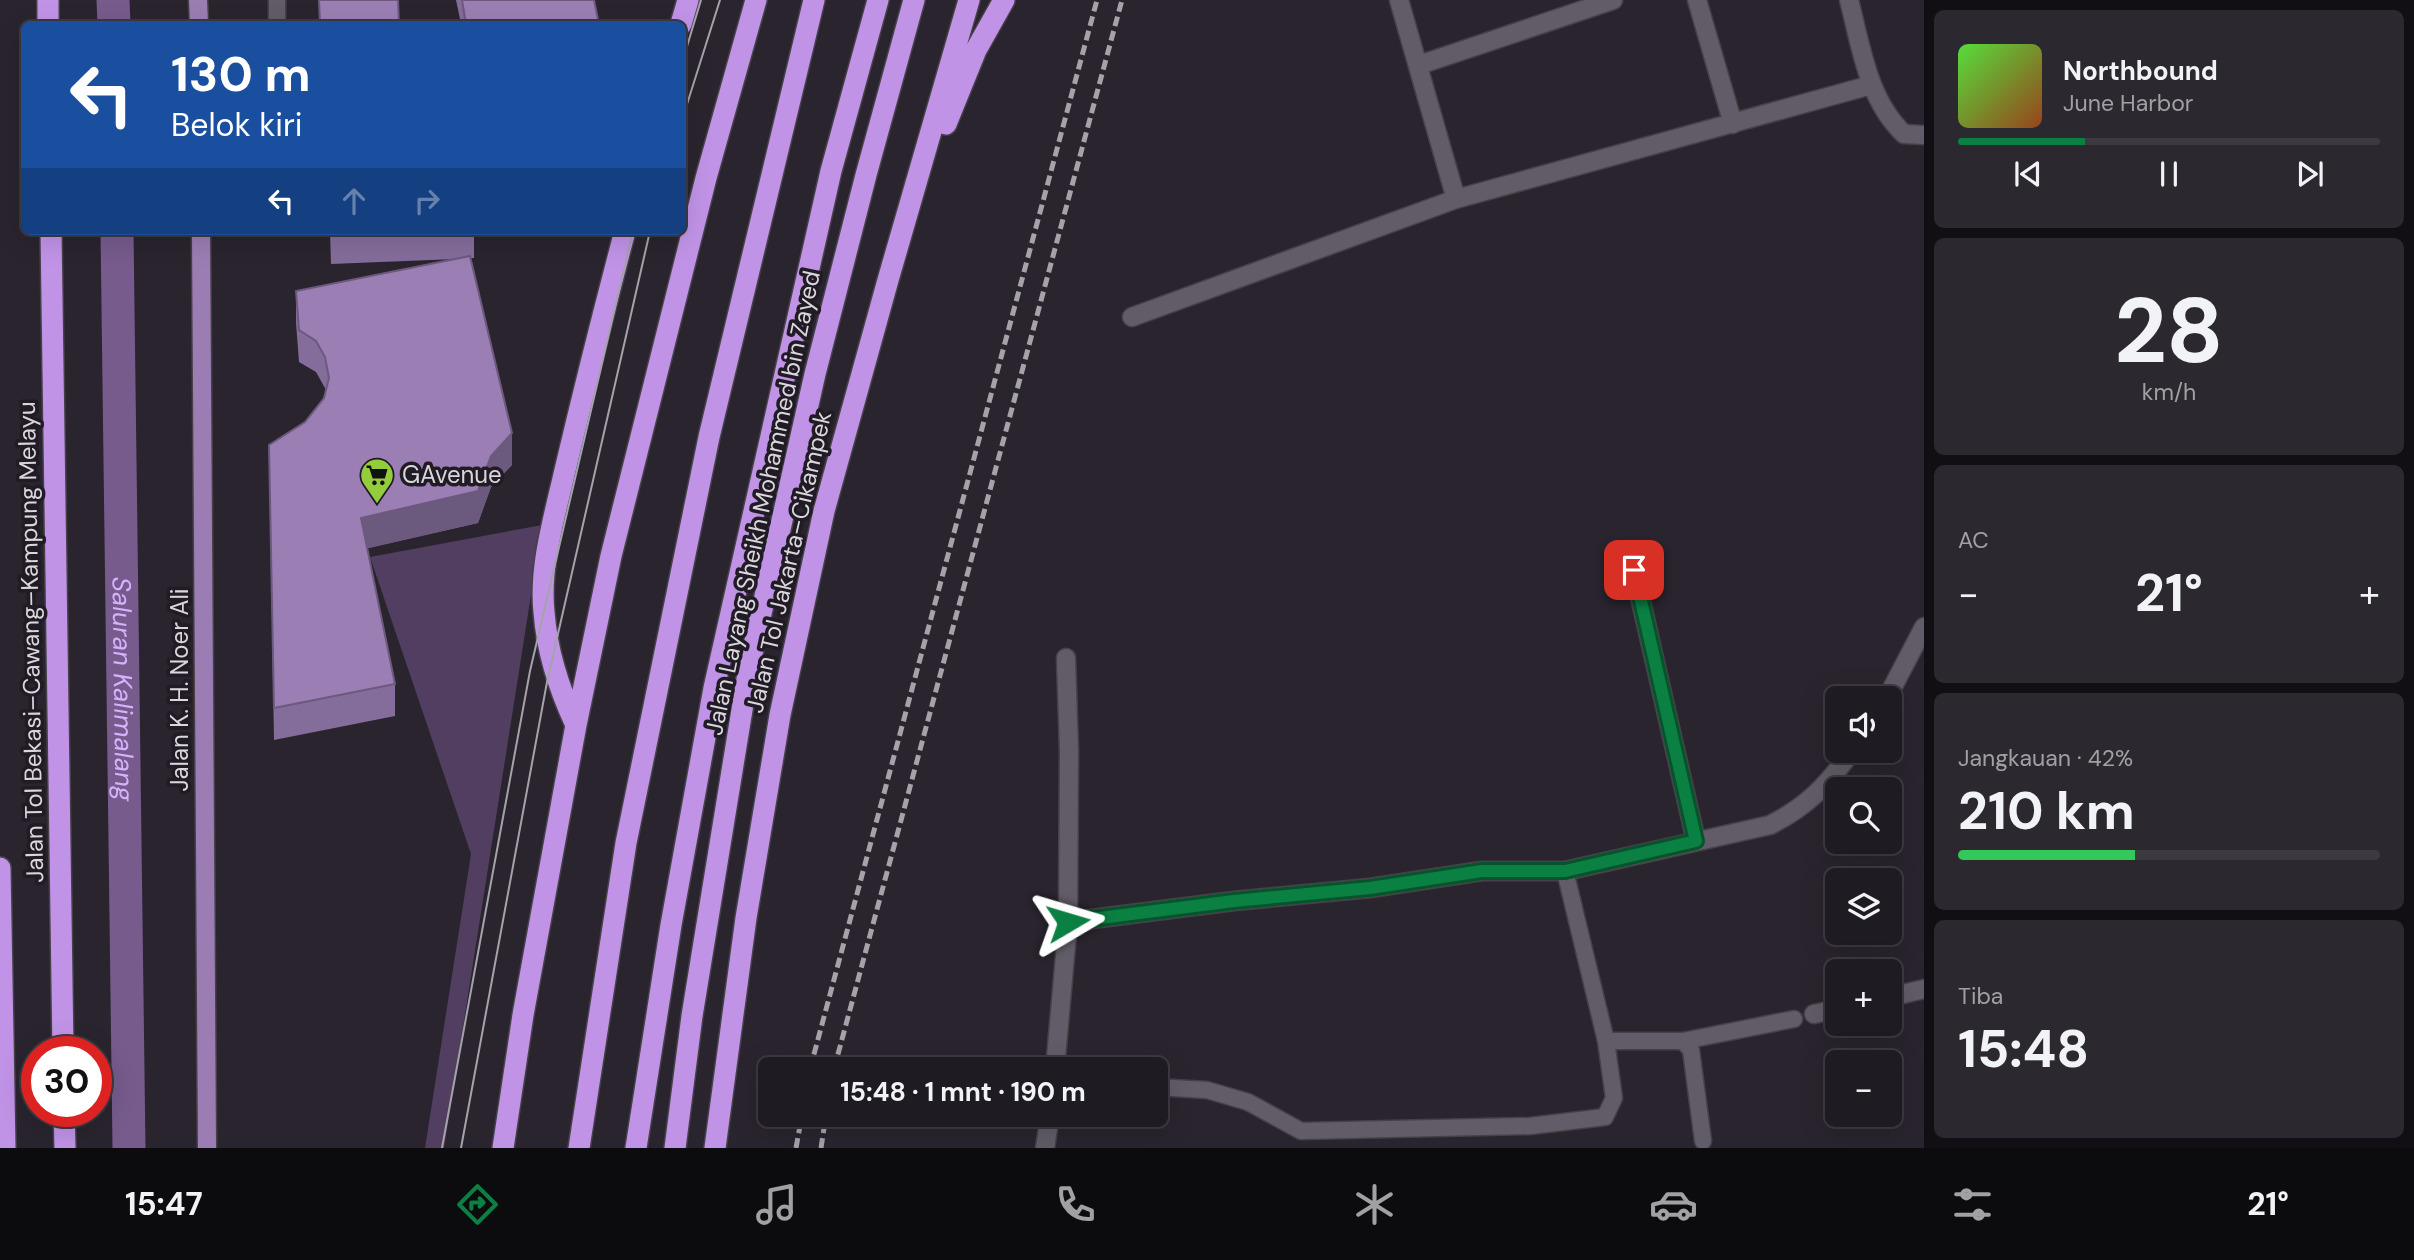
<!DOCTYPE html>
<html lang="id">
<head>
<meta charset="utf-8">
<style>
  :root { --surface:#1f1b22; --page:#2c282f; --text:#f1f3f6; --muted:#a1a1a5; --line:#3c3940; --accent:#0b8043 }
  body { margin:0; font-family:"DM Sans",sans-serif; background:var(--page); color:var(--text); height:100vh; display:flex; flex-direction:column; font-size:26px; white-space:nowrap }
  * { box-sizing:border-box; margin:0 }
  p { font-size:23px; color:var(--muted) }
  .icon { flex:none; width:38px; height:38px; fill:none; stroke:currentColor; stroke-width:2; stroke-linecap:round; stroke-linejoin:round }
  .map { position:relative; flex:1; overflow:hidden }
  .side { display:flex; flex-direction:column; gap:10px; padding:10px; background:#110f13; width:490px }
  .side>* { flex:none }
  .banner { position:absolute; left:21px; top:21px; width:665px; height:214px; border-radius:10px; box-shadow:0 7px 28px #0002,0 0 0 2px var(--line); background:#1a4fa0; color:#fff; overflow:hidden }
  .tools { position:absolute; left:1825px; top:686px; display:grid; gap:14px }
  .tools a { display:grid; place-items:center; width:77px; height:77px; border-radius:10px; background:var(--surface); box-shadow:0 7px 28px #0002,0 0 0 2px var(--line); font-size:35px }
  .speed { position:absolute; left:21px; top:1036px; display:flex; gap:14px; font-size:35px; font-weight:700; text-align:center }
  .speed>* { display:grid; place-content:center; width:91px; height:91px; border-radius:50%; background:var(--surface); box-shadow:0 7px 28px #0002,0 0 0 2px var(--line); line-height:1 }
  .speed .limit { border:10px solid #d22; background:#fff; color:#111 }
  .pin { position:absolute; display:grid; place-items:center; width:60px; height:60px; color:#fff; margin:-30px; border-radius:14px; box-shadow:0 4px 10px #0006 }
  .me { position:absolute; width:77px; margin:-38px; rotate:83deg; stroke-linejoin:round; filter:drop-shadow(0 0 5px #0008) }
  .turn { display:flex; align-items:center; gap:24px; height:147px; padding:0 35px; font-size:32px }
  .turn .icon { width:91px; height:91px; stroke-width:2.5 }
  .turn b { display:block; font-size:49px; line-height:60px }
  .lanes { display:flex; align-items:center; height:66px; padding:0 35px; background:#0003; justify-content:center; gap:35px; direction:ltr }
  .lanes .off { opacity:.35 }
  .big { font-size:52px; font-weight:700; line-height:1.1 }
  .side .card { flex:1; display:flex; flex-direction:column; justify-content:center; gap:10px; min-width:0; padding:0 24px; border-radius:10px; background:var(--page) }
  .side .dial { align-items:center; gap:0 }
  .dial b { font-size:91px; line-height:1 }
  .song { display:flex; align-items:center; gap:21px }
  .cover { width:84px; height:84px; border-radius:10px; background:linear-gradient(135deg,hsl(110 70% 55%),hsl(20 70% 35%)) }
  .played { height:7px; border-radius:4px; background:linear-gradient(90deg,var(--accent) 30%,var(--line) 30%) }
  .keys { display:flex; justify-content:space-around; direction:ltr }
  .heat { display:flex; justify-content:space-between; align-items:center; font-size:38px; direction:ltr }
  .charge { height:10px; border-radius:5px; background:linear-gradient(90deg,#34c759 42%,var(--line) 0) }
  .trip { position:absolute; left:758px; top:1057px; width:410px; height:70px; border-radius:10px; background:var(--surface); box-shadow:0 7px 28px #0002,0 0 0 2px var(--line); font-weight:700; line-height:70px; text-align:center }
  .menu { display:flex; height:112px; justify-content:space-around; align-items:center; background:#0c0b0e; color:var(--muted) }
  .menu .icon { width:49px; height:49px }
  .menu .current { color:var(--accent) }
  .menu b { font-size:32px; color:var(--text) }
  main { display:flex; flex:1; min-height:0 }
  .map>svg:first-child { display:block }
</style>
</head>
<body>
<main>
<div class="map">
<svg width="1924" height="1148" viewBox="0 0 1924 1148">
  <rect width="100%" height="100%" fill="#29242e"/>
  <path fill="#513e61" d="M542,525L444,1148H425L471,854L370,557Z"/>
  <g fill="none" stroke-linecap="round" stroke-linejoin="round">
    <g stroke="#765b8c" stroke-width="33">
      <path d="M113,0L114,24"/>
      <path id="s1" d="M117,231L129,1148"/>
    </g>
    <g stroke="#464149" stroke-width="19">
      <path id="service" d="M277,0V24
        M1606,1041H1683L1691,1050L1703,1141
        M1683,1041L1794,1019
        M1155,1087L1207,1090L1248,1102L1301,1131L1530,1126L1605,1117L1614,1098L1606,1041L1565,871"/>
    </g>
    <g stroke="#464149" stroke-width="21">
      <path id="minor" d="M1399,0L1456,199
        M1697,0L1733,124
        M1849,0C1861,47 1868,100 1904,134L1924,135
        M1419,65L1613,0
        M1132,317L1456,199L1871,85
        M1634,571L1696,841
        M1066,658L1069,751L1068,922
        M1887,698L1924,627
        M1890,997L1924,989
        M1814,1014L1838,1009
        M1055,1069L1068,922L1234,901L1370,888L1482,871H1565L1770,825C1808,806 1827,785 1852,751
        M1045,1148L1050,1115"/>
    </g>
    <g stroke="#464149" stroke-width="21">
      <path id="primary" d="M198,0L199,24
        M201,231L207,1148"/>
    </g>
    <g stroke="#464149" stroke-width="24">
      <path id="motorway" d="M48,0V24
        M681,24L688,0
        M946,124L976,50L1004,0
        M51,231L63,1052
        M576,725C559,689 547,652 544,612C539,566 555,515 565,470C584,390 604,310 625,231
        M0,868L5,1148
        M64,1111L65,1148
        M503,1148L523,1015L576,725L611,556L706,178L756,0
        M579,1148L626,843L709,437L814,0
        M636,1148L671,925L714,688L831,171L878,0
        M675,1148L692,1016L749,667L815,374L866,175L914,0
        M715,1148L746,918L780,715L824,511L888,280L969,0"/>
    </g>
    <use href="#service" stroke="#615c67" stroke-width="16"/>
    <use href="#minor" stroke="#615c67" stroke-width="18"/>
    <use href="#primary" stroke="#9b7db4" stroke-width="18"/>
    <use href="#motorway" stroke="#c193e7" stroke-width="21"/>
    <path stroke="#a5a2a9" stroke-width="2" d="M682,63L701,0
      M682,120L720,0
      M442,1148L530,671L633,231
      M461,1148L547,682L650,231"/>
    <path stroke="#a5a2a9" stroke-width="5" stroke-dasharray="10 5" stroke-linecap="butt" d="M810,1069L1097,0
      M834,1069L1122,0
      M796,1148L802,1115
      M821,1148L826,1115"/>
  </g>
  <path fill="#856d9b" d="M456,0H594L599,24H461Z
    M330,231H474V258H470L512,465L491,487L478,523L367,548L395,684V716L274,740L269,445L305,422L324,398L326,392L325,388L316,372L299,362L296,323V291L456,259L331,264Z"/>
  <path fill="#6c597e" d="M512,433V465L491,487L478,523L361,550V518L491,456Z"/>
  <path fill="#9b7fb4" stroke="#6c597e" stroke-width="2" d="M319,0H398L399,24H320Z
    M462,0H594L599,24H466Z
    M470,256L512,433L491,456L478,491L361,518L395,684L274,708L269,445L305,422L324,398L329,378L325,357L316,341L299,330L296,291Z"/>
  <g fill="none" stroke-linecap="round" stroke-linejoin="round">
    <g stroke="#07532c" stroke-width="18">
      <path id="route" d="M1068,922L1234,901L1370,888L1482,871H1565L1696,841L1634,570"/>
    </g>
    <use href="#route" stroke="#0b8043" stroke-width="12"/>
  </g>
  <defs>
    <g id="supermarket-pin" transform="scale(1.75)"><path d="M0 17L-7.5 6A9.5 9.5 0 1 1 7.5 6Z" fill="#94cc3c" stroke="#201b24"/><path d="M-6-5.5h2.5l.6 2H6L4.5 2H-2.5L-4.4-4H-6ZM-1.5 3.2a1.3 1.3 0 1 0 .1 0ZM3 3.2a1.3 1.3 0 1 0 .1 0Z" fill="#111"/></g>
  </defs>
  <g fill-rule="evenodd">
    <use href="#supermarket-pin" x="377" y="475"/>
  </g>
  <g text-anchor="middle" stroke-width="7" stroke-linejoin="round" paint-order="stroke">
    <g font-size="24" fill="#d9d6dc" stroke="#201b24" text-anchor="start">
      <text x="402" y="483">GAvenue</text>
    </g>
    <g font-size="24" fill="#d9d6dc" stroke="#201b24">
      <text transform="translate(763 503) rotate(-78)" y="8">Jalan Layang Sheikh Mohammed bin Zayed</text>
      <text transform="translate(789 562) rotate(-77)" y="8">Jalan Tol Jakarta–Cikampek</text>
      <text transform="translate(31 642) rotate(-91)" y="8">Jalan Tol Bekasi–Cawang–Kampung Melayu</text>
      <text transform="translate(180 690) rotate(-90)" y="8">Jalan K. H. Noer Ali</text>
    </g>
    <g font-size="26" font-style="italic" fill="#d9b0fc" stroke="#201b24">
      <text dy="9" stroke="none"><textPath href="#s1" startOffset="458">Saluran Kalimalang</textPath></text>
    </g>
  </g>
</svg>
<div class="tools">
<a><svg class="icon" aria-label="sound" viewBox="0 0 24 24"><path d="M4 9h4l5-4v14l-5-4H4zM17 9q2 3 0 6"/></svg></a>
<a><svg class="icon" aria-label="search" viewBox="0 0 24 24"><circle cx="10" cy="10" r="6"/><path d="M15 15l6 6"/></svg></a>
<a><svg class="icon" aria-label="layers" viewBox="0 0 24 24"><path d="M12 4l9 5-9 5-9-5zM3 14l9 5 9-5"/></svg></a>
<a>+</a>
<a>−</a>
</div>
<div class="speed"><div class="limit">30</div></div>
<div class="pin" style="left:1634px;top:570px;background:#d93025"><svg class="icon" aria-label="arrive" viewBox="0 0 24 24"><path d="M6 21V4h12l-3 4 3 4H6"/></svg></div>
<svg class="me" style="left:1068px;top:922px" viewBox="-20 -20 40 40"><path d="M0-17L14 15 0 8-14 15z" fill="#0b8043" stroke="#fff" stroke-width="4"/></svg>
<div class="trip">15:48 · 1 mnt · 190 m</div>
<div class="banner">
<div class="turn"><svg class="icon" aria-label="left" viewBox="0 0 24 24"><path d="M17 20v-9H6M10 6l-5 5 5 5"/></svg><div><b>130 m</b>Belok kiri</div></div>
<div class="lanes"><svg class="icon" aria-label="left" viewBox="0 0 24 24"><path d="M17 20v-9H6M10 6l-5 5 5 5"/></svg><svg class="icon off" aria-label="ahead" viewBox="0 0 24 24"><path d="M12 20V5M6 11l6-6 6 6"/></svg><svg class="icon off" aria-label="right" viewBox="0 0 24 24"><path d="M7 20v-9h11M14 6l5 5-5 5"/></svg></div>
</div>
</div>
<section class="side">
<div class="card">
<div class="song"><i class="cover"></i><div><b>Northbound</b><p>June Harbor</p></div></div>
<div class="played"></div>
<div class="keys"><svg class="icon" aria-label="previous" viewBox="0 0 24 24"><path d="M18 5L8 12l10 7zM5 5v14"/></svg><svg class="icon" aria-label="pause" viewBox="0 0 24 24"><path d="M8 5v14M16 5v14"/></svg><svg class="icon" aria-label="next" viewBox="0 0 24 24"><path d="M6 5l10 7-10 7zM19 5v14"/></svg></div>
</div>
<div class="card dial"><b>28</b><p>km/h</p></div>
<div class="card"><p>AC</p>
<div class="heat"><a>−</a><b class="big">21°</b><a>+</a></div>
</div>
<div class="card"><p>Jangkauan · 42%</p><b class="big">210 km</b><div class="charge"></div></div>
<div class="card"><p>Tiba</p><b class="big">15:48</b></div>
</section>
</main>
<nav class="menu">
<b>15:47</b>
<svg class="icon current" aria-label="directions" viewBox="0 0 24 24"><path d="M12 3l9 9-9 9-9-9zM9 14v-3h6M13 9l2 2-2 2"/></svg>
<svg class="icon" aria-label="music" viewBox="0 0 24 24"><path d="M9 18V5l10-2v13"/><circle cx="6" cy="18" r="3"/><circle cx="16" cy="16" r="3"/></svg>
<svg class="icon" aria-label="phone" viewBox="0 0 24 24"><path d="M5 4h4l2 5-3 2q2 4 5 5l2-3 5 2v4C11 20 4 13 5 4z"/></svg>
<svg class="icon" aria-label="climate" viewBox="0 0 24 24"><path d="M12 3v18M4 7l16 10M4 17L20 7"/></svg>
<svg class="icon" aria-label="car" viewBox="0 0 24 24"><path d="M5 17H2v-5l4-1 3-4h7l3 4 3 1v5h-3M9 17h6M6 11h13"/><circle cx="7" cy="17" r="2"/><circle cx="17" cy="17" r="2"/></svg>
<svg class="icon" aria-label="filters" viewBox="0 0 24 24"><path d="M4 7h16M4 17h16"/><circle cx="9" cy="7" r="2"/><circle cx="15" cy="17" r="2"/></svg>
<b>21°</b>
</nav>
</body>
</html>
